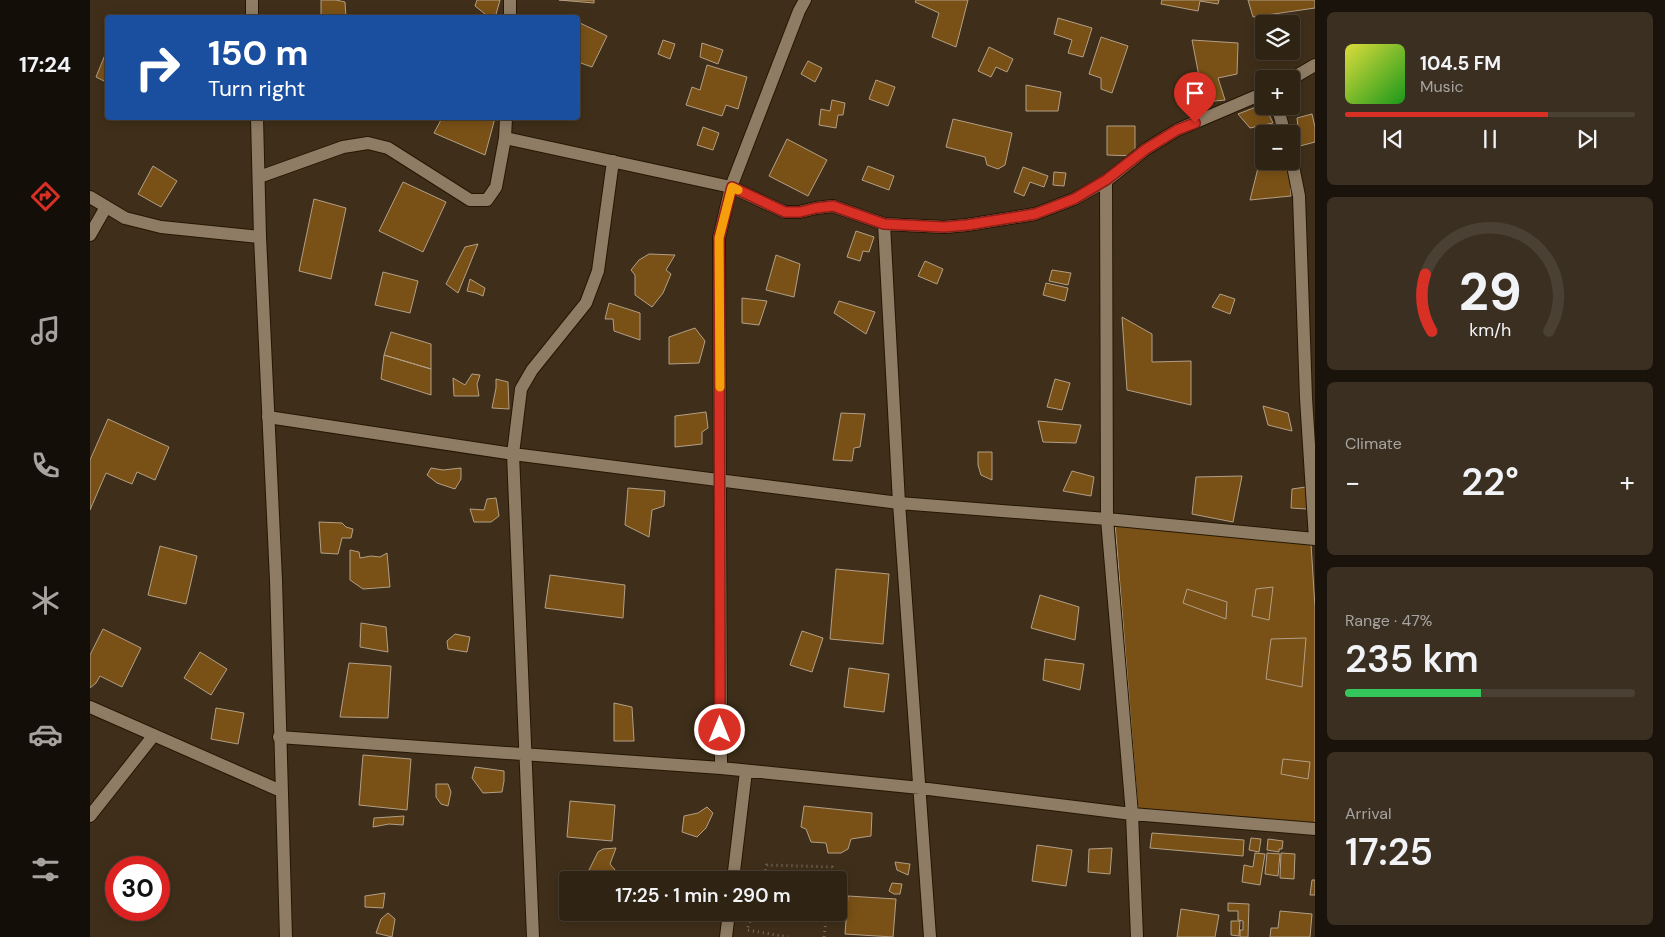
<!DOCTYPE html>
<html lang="en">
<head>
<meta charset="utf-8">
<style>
  :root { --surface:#2f2314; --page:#3b2f22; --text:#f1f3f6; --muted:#a7a4a0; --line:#4a4034; --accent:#d93025 }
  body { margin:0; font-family:"DM Sans",sans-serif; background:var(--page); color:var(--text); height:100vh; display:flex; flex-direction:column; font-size:19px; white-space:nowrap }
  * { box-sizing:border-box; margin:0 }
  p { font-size:16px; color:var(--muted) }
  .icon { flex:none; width:28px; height:28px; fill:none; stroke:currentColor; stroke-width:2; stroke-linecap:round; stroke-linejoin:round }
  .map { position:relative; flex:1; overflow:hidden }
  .details { display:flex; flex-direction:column; gap:12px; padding:12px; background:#1a130b; width:350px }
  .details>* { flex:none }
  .banner { position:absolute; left:15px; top:15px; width:475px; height:105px; border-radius:5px; box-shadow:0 2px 12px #0003,0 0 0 1px var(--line); background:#1a4fa0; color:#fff; overflow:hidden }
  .tools { position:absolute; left:1165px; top:15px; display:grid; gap:10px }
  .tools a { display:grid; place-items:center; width:45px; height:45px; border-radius:5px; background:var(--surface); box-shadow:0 2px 12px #0003,0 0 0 1px var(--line); font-size:25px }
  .speed { position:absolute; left:15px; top:856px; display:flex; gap:10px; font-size:25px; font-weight:700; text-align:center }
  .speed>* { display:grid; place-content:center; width:65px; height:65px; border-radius:50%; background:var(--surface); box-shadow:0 2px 12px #0003,0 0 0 1px var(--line); line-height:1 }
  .speed .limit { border:8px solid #d22; background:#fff; color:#111 }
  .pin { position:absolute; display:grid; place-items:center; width:42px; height:42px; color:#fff; margin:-51px -21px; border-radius:50% 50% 50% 0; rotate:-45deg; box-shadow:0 0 5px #0007 }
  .pin .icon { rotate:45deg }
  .me { position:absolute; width:55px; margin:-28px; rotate:0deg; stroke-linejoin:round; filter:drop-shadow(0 0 4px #0008) }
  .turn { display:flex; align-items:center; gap:18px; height:105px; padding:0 20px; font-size:22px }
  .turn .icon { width:65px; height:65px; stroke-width:2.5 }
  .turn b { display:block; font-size:35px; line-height:42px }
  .big { font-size:38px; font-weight:600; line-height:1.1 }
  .details .tile { flex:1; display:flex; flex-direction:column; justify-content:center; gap:8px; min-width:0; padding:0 18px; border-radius:8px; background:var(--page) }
  .details .dial { align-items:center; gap:0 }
  .dial svg { height:130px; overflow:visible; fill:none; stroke:var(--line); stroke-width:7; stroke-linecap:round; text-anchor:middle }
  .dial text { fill:var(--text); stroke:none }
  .song { display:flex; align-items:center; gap:15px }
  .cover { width:60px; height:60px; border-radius:8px; background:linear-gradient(135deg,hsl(60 70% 55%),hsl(120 70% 35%)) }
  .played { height:5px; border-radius:2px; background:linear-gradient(90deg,var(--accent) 70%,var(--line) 70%) }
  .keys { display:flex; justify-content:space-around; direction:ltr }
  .heat { display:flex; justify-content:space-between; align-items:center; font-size:28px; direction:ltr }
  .charge { height:8px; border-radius:4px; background:linear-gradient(90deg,#34c759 47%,var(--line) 0) }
  .trip { position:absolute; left:469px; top:871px; width:288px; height:50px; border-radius:5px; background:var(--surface); box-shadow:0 2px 12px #0003,0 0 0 1px var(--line); font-weight:600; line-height:50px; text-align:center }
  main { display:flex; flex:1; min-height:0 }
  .tab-bar { display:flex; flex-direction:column; width:90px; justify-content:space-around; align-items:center; background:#130e08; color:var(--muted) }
  .tab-bar .icon { width:35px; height:35px }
  .tab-bar .selected { color:var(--accent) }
  .tab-bar b { font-size:22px; color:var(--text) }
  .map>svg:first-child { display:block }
</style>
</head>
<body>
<main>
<nav class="tab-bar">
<b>17:24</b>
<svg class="icon selected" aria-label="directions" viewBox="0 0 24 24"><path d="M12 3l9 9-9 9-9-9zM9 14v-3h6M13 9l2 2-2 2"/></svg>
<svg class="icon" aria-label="music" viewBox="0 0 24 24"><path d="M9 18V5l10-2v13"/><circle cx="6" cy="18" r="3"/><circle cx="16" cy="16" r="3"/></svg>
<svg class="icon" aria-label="phone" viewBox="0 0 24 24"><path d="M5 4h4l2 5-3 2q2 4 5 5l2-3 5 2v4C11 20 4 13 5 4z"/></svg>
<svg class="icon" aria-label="climate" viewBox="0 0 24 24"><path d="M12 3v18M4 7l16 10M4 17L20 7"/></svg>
<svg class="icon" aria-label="car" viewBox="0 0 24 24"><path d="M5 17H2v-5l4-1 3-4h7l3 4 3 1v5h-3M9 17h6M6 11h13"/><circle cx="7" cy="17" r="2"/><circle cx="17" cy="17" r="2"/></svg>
<svg class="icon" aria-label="filters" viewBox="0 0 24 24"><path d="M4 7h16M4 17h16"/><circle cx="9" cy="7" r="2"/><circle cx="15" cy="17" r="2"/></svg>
</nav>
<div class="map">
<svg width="1225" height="937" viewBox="0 0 1225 937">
  <rect width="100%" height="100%" fill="#3f2f1a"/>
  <path fill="#795116" stroke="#b39f87" d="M231,0H246L255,2L256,18H231Z
    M387,0H410L405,18H400L385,6Z
    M469,0H504V3Z
    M826,0H878L866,47L842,37L849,13L825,2Z
    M1072,0H1129L1128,4L1110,1L1108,11L1071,4Z
    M1158,0H1225V8L1163,17Z
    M968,18L1002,28L993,57L978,53L982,40L964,34Z
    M488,22L517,36L502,67L488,62Z
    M1011,37L1038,46L1022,93L1011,89V78L999,74Z
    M573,40L585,44L580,59L568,54Z
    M1102,40L1148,43L1147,74L1128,78L1135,100L1114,102Z
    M612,43L633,50L628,64L610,57Z
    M899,47L923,59L917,72L906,67L901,77L888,71Z
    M17,50L18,51V83L6,77Z
    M718,61L732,68L725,82L711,74Z
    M617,65L657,77L648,109L636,105L632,116L596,105L602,87L610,90Z
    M786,80L805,87L798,106L779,99Z
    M936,85L971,92L968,111H936Z
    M742,100L755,103L753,115H748L746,128L729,125L731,109L740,111Z
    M1174,104L1183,123L1160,128L1148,114Z
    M1222,114L1225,127V142L1210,146L1207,118Z
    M352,118H405L395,155L344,133Z
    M863,119L922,133L915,165L908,169L897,165L895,157L856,147Z
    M1017,126H1045V156L1017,155Z
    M613,127L629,133L623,150L607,145Z
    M697,139L737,160L718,196L679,176Z
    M1174,144V161H1197L1200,169L1201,196L1160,200Z
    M63,166L87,181L71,207L48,194Z
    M778,166L804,176L799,190L772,180Z
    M933,167L958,176L954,187L940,182L934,196L924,192Z
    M964,172L976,173L974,186L963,185Z
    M313,182L356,202L333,252L289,231Z
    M224,199L256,208L241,279L209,271Z
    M766,231L784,237L779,252L773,251L770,261L757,257Z
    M388,244L368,293L356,284L375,247Z
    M559,254L585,255L576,270L581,274L573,293L562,307L545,295V275L541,270L549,260Z
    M686,255L710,264L704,297L676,290Z
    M835,261L853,269L847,284L828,276Z
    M962,270L981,273L978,285L959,281Z
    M293,272L328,281L320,313L285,305Z
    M380,279L395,288L393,296L386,293L377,291Z
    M956,283L978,288L975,301L953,295Z
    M1130,294L1145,299L1140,314L1122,307Z
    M652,298L677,301L669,325L652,323Z
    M749,301L785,312L776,334L744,313Z
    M519,303L550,313V340L524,331L523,319H515Z
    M1032,317L1062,334V362L1101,361V405L1037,390Z
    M605,328L615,341L609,363L579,364V337Z
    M301,332L341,344V369L294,355Z
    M294,355L341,369V395L291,379Z
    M382,374L390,375L387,384L389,396H364L363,378L375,385Z
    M406,379L418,382L419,409L402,408L406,388Z
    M965,379L980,383L972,410L957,407Z
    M1173,406L1198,413L1202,431L1178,425Z
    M616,412L618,428L612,432V444L585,447V416Z
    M751,413L775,414L770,447L764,448L762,461L743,460Z
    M18,419L79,447L65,480L47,472L42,484L16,473L0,510V460Z
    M948,421L991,425L986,443L953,442Z
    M888,452H902V480L891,475L888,465Z
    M341,468L353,470L371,468V479L365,489L347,483L337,475Z
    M982,471L1004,477L1001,496L973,491Z
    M1152,476L1143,522L1102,514L1106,477Z
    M1216,487L1217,509L1201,508L1202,489Z
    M538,488L575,491L574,506L562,510L559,537L535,525Z
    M406,498L409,516L401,522H384L380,509L394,510L397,499Z
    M229,522L252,523L256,527L263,529L261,538H252L248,554L231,553Z
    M1025,523L1221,544L1225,607V823L1048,810Z
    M70,546L107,556L96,604L58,595Z
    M260,550L269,552L270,558L281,556L290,557L297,553L300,587L273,589L260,580Z
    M746,569L799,574L793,644L740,639Z
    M460,575L535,585L533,618L455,608Z
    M1183,587L1179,620L1162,616L1166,589Z
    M1097,589L1137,602L1136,619L1093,603Z
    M950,595L989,607L985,640L941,628Z
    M271,623L296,627L298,652L270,647Z
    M13,629L51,648L32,687L10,676L6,683L0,688V655Z
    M712,631L733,638L722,672L700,665Z
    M365,634L380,637L377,652L358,649L357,641Z
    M1216,638L1212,687L1176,679L1181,639Z
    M110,652L137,669L121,695L94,678Z
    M955,659L994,664L990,690L953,680Z
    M259,663L301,666L298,718L250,717Z
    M759,668L799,674L794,712L754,707Z
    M524,703L542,707L544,741H524Z
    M126,708L154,713L148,744L121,739Z
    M273,755L321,759L317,810L269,805Z
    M1193,759L1220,762L1218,779L1191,774Z
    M385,767L414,771V781L412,792L393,793L382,778Z
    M346,784H358L361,792L358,806L351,804L346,797Z
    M480,801L525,805L522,841L477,837Z
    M714,806L782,813L781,836L761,839L758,849L751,853H738L736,843L721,842L716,829L711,827Z
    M617,807L623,813L616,828L607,837L592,832L594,816L608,813Z
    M314,816L313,825L299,824L283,827L284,818Z
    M1062,833L1154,840L1153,856L1060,848Z
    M1161,838L1171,839L1169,852L1159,850Z
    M1178,839L1193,841L1192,849H1189V852L1177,850Z
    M947,845L982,850L976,886L942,881Z
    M526,848L520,864L526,871L525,880H499L498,872L508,852L513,849Z
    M1022,848L1020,874L998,872L999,849Z
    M1165,853L1175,854L1170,885L1152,882L1154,865L1163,867Z
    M1177,853L1190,854L1188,876L1175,874Z
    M1191,853L1205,854L1204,879L1190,878Z
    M805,862L820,864L818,875L807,870Z
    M614,871L627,872L625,880H595Z
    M1222,880H1225V895H1220Z
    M802,883L812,884L810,894H804L799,891Z
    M295,893L293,908L275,907V896Z
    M758,896L806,899L803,937L755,934Z
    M1138,903L1159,904L1158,937H1150V930H1153V921L1148,920V911H1138Z
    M1091,909L1129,915L1125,937H1087Z
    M1190,911L1222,914L1220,937H1180L1181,928H1188Z
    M298,913L305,919L302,937L286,933L291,919Z
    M1141,921H1150L1149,936L1141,935Z"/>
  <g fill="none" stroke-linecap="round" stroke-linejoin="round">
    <g stroke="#251703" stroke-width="14">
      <path id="minor" d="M420,18V0
        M1201,79L1225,65
        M1187,106L1195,134
        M415,138L641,187L695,212H709L726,208L743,206L794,224L854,227L877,225L945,214L984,199L1016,181L1056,149L1087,130L1174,93
        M1201,156L1209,196L1216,398L1225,539
        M169,177L253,147L278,143L298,148L380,200H397L406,187L415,138L416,118
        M1016,181L1017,519L1042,814L1047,937
        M0,197L35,218L71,227L170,237
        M794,224L809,503L840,937
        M0,235L16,207
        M178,417L423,454L809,503L1017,519L1225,539
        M0,707L191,791
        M189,737L631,768L830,788L1042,814L1225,829
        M631,768L629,238L641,187L709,11L715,0
        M0,816L64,735
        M643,880L656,771
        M443,937L423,454L431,389L442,370L496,303L508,271L523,161
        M636,937L639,912"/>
    </g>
    <g stroke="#251703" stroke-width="14">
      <path id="secondary" d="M162,0V18
        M167,118L170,237L186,580L196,937"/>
    </g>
    <path stroke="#7c6e5c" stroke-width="3" stroke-dasharray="1 4" stroke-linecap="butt" d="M673,880L677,865L742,867L741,880
      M663,912L657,930L698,937
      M734,937L737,912"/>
    <use href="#minor" stroke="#8f7c65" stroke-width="12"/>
    <use href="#secondary" stroke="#8f7c65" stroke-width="12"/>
  </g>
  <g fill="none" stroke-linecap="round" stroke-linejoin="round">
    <g stroke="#8d1f18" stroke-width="12">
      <path id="route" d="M630,730L629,238L642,187L695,212H710L726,208L743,206L794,224L854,227L877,225L945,214L984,199L1016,180L1056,149L1087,130L1105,123"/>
    </g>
    <use href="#route" stroke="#d93025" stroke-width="9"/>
    <path stroke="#f59e0b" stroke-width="9" d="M630,387L629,238L642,187L648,190"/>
  </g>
</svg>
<div class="tools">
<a><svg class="icon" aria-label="layers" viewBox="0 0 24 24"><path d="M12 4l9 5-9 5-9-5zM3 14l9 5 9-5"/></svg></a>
<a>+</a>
<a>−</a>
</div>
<div class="speed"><div class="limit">30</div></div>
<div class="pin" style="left:1105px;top:123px;background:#d93025"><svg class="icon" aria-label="arrive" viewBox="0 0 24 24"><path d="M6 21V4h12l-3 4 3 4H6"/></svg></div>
<svg class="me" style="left:630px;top:730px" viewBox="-20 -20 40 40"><circle r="17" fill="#d93025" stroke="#fff" stroke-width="3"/><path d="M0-11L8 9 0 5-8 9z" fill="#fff"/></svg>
<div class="trip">17:25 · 1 min · 290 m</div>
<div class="banner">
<div class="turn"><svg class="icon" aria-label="right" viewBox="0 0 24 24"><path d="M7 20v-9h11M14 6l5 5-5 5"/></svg><div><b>150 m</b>Turn right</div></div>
</div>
</div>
<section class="details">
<div class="tile">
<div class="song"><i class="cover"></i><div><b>104.5 FM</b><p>Music</p></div></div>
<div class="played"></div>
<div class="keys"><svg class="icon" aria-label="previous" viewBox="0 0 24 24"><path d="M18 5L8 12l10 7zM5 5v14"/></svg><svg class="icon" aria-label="pause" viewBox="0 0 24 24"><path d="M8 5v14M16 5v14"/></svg><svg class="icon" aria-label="next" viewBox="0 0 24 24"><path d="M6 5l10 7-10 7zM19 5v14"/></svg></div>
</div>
<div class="tile dial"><svg viewBox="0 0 100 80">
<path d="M14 69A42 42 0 1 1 86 69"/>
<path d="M14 69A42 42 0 0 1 10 34" stroke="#d93025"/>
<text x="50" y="56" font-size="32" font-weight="700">29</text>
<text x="50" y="72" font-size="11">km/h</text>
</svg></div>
<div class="tile"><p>Climate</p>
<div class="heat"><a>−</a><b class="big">22°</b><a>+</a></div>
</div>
<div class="tile"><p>Range · 47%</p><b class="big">235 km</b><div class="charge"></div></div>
<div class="tile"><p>Arrival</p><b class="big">17:25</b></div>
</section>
</main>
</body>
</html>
